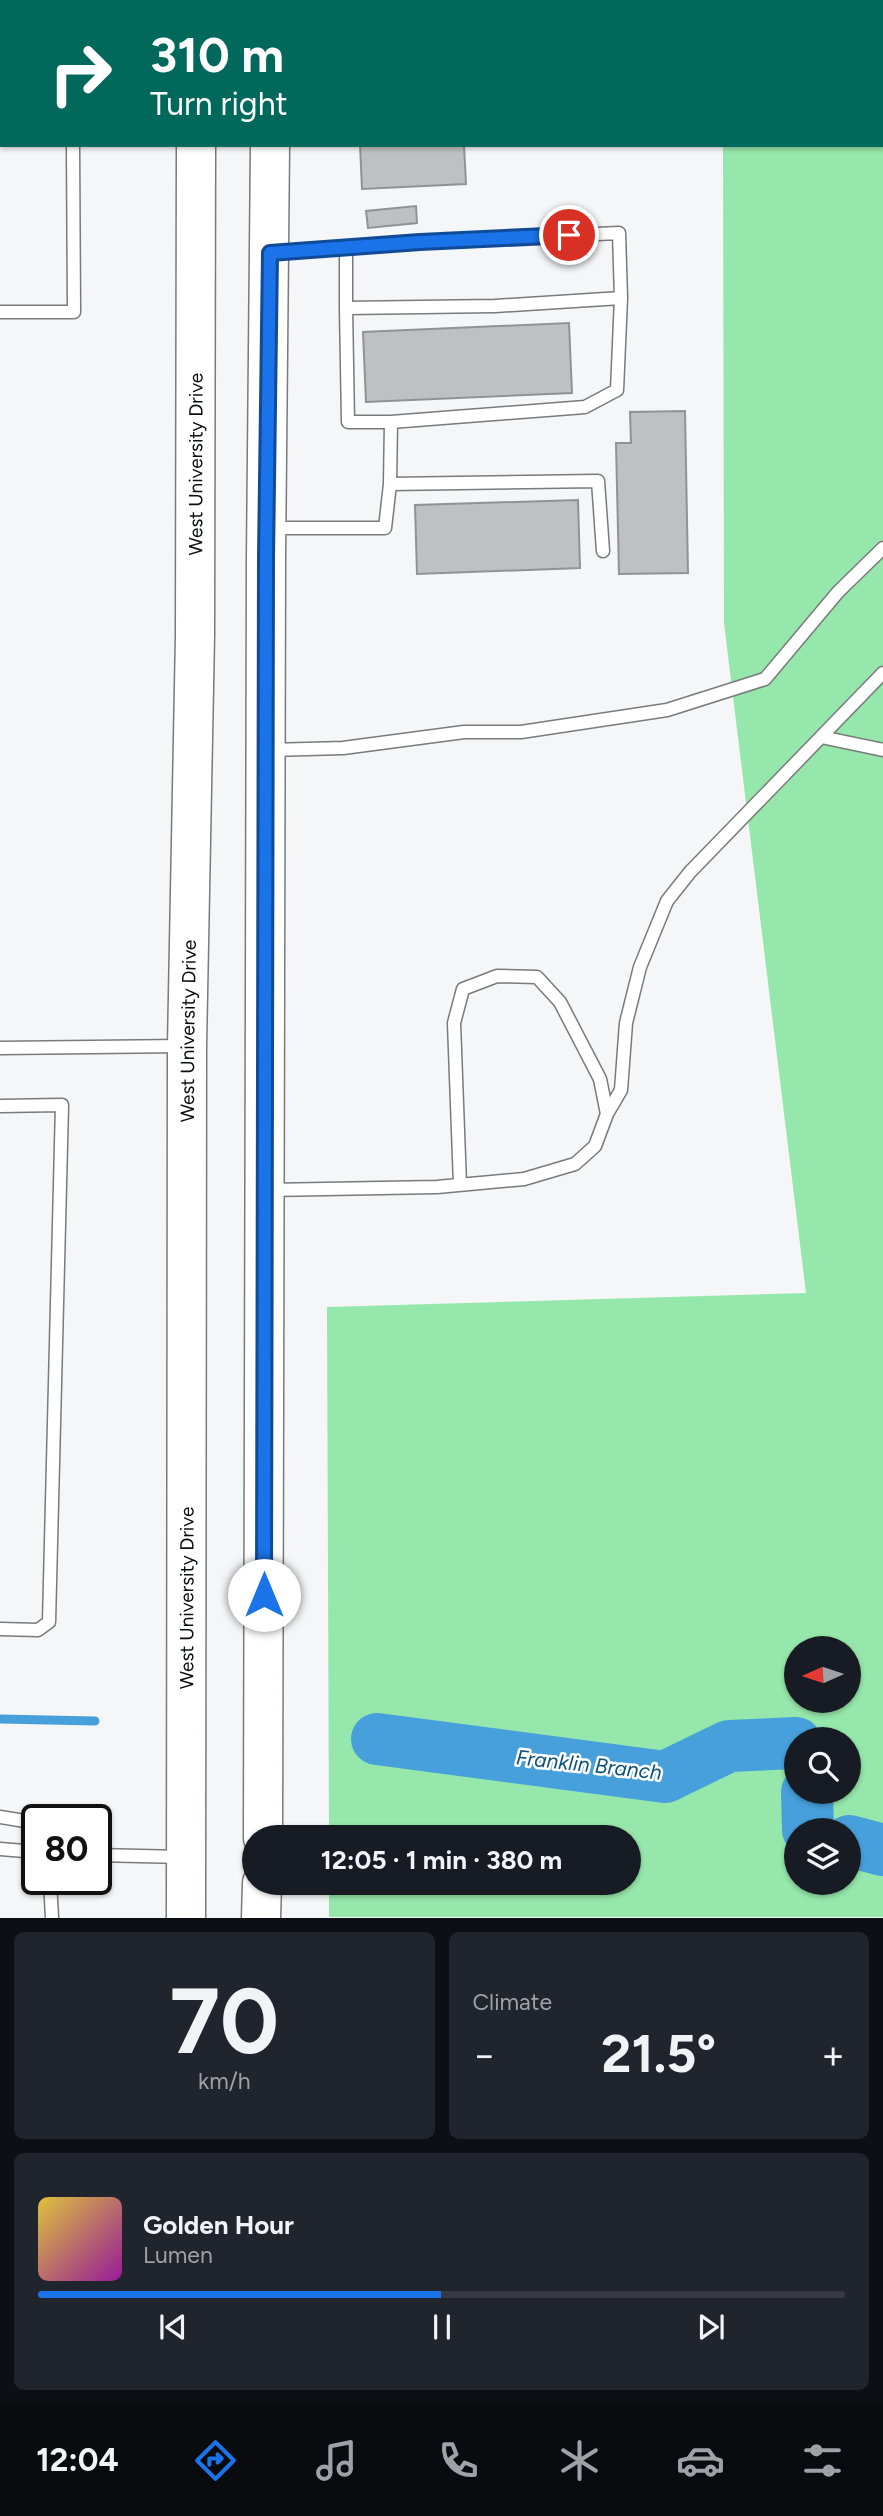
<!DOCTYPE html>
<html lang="en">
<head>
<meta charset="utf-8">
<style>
  :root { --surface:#171b24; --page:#20242c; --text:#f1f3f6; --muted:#9ea1a6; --line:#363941; --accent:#1a73e8 }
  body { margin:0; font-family:Figtree,sans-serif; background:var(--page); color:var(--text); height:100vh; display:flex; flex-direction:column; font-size:26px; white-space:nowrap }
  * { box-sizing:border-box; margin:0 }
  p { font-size:23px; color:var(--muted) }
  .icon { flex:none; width:38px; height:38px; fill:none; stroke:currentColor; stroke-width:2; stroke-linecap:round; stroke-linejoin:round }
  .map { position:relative; height:1918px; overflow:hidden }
  .side { display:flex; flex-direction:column; gap:14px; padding:14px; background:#0d0f14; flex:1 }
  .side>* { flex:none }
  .top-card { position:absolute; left:0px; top:0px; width:884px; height:147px; box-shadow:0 2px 5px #0004; background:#00695c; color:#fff; overflow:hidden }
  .needle { width:46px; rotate:267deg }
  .fabs { position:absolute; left:784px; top:1636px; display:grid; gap:14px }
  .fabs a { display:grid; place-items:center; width:77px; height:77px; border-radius:50%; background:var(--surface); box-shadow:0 2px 5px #0004; font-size:35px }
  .speed { position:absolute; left:21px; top:1804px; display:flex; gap:14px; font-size:35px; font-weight:700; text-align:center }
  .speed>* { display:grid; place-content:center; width:91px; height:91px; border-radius:50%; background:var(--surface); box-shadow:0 2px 5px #0004; line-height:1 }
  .speed .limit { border:4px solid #111; border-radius:10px; background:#fff; color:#111 }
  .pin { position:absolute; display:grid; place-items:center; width:60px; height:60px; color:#fff; margin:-30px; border:4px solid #fff; border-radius:50%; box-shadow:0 2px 7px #0007 }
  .me { position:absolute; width:77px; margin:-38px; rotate:0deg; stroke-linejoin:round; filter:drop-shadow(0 0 5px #0008) }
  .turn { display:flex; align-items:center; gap:24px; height:147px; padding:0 35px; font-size:32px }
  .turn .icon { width:91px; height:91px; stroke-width:2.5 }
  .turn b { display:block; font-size:49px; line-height:60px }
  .big { font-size:52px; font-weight:700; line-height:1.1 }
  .side .tile { flex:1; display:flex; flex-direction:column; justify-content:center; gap:10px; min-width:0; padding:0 24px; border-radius:10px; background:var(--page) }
  .side .dial { align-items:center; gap:0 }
  .dial b { font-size:91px; line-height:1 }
  .song { display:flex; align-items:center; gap:21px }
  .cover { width:84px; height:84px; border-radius:10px; background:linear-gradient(135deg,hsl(50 70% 55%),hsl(300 70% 35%)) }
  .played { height:7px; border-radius:4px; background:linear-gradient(90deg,var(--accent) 50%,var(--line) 50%) }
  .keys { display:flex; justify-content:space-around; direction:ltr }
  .heat { display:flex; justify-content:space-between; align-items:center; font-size:38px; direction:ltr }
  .side .tiles { flex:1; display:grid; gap:14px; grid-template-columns:1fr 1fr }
  .tile:last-child { grid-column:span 2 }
  .trip { position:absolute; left:242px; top:1825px; width:399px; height:70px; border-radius:35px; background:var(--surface); box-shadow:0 2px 5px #0004; font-weight:700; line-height:70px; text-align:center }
  .menu { display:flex; height:112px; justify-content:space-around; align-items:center; background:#090b0e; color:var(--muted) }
  .menu .icon { width:49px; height:49px }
  .menu .selected { color:var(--accent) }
  .menu b { font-size:32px; color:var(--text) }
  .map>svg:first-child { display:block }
</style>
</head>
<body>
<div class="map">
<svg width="883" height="1918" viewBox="0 0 883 1918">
  <rect width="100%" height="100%" fill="#f5f6f8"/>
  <path fill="#96e7ab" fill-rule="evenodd" d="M722,0H883V1917H329V1883H628V1838L329,1837L327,1307L806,1293L724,623L723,145H882V2ZM796,1648H849V1701H796ZM796,1740H849V1792H796ZM796,1830H849V1883H796Z"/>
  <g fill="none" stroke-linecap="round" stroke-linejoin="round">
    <path stroke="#47a0dc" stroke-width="9" d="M0,1719L95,1721"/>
    <path stroke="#47a0dc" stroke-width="52" d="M377,1739L665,1777L729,1746L796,1743
      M807,1792L808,1830
      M849,1841L883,1850"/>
  </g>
  <path fill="#bfc0c1" stroke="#919293" stroke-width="2" d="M360,145H464L466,184L362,189Z
    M416,206L417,223L368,228L366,211Z
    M569,323L572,393L366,402L363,332Z
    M685,411L688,573L619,574L616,443H631L630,412Z
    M578,500L580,568L417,574L415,505Z"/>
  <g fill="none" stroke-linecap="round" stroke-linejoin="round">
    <g stroke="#797a7b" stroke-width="15">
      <path id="service" d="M138,0L140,2
        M406,2L412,0
        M804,2V0
        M0,26H2
        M882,111H883
        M0,114H2
        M346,249V308
        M274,253L420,242L619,233L621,298
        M0,312H74L73,145
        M390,484L391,422H348L346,308L495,306L621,298L617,390L585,407L391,422
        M272,528H385L390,484L598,481L603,551
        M821,737L883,750
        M270,750L343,748L464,732H521L667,710L765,679L838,592L883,548
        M0,1048L183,1046
        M0,1106L62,1105L49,1622L38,1630L0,1629
        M607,1114L621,1090L626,1023L640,967L667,901L690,872L883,673
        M269,1190L437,1187L524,1179L575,1164L595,1146L607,1114L600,1079L560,1002L537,977L497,976L463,989L454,1023L460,1185
        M0,1817L37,1823
        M0,1849L37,1852
        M96,1855L183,1857
        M50,1880L52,1918"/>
    </g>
    <g stroke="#797a7b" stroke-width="41">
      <g id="trunk">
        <path d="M196,2V0"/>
        <path d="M270,2V0"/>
        <path d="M263,1838L266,558L270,145"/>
        <path id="s1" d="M186,1918L187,1046L195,635L196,145"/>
        <path d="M261,1918L262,1883"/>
      </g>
    </g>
    <use href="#service" stroke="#fff" stroke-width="12"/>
    <use href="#trunk" stroke="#fff" stroke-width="38"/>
  </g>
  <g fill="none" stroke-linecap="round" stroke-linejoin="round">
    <g stroke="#114b97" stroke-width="18">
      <path id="route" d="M264,1595L266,558L270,253L420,242L569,235"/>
    </g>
    <use href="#route" stroke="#1a73e8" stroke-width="12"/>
  </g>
  <g text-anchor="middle" stroke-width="5" stroke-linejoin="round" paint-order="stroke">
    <g font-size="19" fill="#0c0d0d" stroke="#fff">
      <text dy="7" stroke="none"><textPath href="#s1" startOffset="1454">West University Drive</textPath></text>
      <text dy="7" stroke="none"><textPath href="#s1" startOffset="887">West University Drive</textPath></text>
      <text dy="7" stroke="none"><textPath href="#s1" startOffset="320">West University Drive</textPath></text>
    </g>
    <g font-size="21" font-style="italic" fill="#0c5179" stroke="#fff">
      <text transform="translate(589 1765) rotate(6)" y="7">Franklin Branch</text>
    </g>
  </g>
</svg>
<div class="fabs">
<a><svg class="needle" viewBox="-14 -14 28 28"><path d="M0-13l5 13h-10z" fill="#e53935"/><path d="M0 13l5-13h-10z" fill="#9ea1a6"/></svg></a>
<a><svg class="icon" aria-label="search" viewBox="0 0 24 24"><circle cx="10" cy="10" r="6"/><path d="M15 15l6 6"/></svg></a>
<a><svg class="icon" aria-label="layers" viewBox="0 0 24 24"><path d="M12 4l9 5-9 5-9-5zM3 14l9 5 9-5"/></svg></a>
</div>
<div class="speed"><div class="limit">80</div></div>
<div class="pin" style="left:569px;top:235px;background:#d93025"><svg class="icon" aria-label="arrive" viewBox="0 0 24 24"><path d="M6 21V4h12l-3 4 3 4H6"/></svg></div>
<svg class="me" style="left:264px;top:1595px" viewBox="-20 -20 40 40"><circle r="19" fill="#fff"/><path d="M0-13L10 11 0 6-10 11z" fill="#1a73e8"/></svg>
<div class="trip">12:05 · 1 min · 380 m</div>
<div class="top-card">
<div class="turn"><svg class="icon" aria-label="right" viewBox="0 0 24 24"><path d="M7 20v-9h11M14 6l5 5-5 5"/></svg><div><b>310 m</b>Turn right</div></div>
</div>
</div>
<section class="side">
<div class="tiles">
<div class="tile dial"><b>70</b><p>km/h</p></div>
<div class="tile"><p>Climate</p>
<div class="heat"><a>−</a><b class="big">21.5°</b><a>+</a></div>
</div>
<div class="tile">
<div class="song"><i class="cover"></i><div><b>Golden Hour</b><p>Lumen</p></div></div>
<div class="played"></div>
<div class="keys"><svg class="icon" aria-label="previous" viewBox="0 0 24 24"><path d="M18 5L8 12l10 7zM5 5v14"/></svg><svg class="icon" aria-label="pause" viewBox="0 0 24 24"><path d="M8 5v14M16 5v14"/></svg><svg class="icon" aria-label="next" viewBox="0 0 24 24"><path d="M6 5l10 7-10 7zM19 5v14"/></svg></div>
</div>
</div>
</section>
<nav class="menu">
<b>12:04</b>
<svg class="icon selected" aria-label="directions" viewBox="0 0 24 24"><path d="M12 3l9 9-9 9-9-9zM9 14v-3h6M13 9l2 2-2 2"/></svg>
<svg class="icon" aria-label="music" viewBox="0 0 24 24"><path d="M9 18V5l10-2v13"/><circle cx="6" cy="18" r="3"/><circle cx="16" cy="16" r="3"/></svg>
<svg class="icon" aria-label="phone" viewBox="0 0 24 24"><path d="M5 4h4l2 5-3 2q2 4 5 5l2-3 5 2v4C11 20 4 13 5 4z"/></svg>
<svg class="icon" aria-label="climate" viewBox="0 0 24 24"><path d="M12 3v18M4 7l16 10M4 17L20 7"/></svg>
<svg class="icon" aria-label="car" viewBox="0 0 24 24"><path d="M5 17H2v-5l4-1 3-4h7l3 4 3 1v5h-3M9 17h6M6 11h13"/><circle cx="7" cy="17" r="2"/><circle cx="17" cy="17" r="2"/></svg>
<svg class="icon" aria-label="filters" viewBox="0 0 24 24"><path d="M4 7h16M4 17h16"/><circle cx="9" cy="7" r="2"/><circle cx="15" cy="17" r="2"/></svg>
</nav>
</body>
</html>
